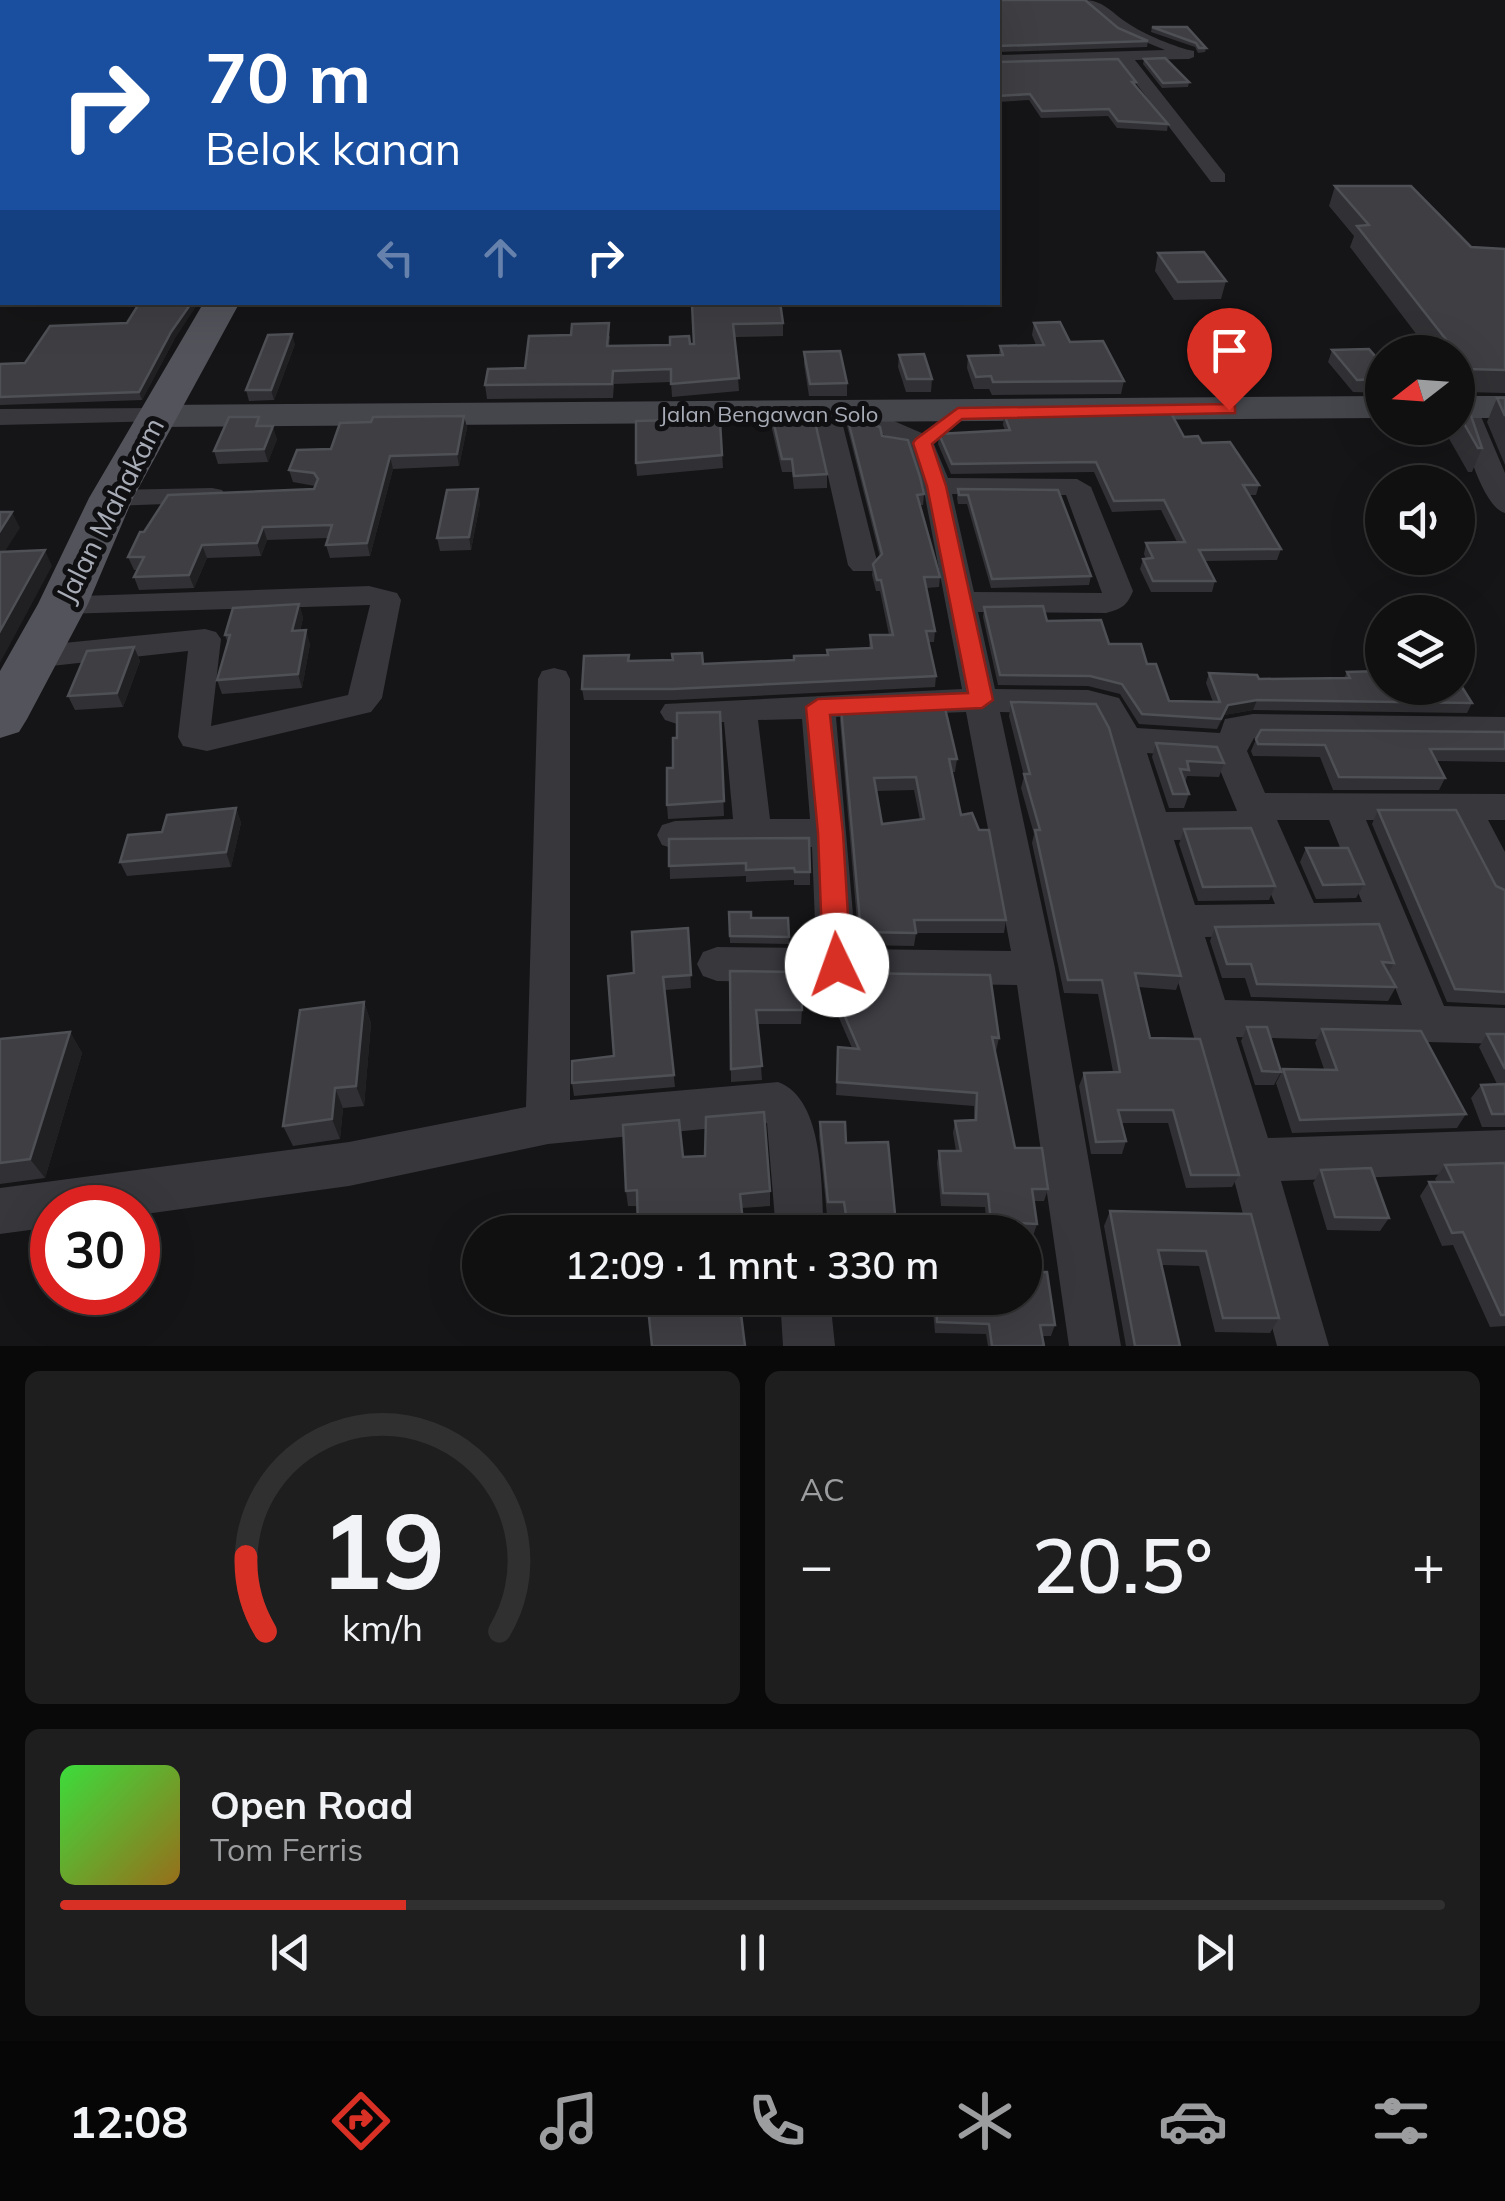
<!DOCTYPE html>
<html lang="id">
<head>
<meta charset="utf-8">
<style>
  :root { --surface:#101011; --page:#1e1e1f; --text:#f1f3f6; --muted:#9c9d9f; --line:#303031; --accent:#d93025 }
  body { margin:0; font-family:Mulish,sans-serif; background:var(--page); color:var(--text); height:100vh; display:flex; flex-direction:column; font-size:38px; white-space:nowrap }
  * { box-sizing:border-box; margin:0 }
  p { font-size:32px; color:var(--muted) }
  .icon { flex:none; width:55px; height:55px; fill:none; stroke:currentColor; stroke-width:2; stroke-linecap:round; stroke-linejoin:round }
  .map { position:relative; height:1346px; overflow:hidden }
  .drawer { display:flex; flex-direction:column; gap:25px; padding:25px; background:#090909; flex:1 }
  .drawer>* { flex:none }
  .guide { position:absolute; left:0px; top:0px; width:1000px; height:305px; box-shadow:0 10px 40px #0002,0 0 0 2px var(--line); background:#1a4fa0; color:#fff; overflow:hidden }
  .needle { width:65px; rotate:253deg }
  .buttons { position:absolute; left:1365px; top:335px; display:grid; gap:20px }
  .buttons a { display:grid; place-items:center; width:110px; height:110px; border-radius:50%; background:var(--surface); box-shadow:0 10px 40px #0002,0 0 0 2px var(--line); font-size:50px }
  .speed { position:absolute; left:30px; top:1185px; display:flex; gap:20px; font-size:50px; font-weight:700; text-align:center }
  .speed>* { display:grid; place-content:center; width:130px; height:130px; border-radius:50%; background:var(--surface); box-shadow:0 10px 40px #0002,0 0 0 2px var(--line); line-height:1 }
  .speed .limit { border:15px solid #d22; background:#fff; color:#111 }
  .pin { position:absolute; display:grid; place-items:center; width:85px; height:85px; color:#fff; margin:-102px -42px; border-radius:50% 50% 50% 0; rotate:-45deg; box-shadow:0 0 10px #0007 }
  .pin .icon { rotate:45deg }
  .me { position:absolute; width:110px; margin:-55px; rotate:357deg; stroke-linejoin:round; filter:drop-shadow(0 0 8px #0008) }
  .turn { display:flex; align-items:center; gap:35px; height:210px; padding:0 40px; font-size:45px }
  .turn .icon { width:130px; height:130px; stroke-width:2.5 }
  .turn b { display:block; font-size:70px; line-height:85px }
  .lanes { display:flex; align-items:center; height:95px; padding:0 40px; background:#0003; justify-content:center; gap:50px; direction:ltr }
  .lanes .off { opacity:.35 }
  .big { font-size:75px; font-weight:600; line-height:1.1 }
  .drawer .tile { flex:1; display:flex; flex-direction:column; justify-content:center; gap:15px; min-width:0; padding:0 35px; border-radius:15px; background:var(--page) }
  .drawer .dial { align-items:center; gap:0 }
  .dial svg { height:260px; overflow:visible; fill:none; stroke:var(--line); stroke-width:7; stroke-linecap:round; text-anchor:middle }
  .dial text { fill:var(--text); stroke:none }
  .song { display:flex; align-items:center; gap:30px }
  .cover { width:120px; height:120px; border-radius:15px; background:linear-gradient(135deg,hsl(120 70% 55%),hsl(40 70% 35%)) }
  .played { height:10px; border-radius:5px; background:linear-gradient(90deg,var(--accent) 25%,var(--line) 25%) }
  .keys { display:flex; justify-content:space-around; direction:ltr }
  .heat { display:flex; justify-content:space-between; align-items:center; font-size:55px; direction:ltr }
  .drawer .tiles { flex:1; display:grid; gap:25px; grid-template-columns:1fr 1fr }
  .tile:last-child { grid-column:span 2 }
  .trip { position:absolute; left:462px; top:1215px; width:580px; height:100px; border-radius:50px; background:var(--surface); box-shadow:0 10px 40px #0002,0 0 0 2px var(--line); font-weight:600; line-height:100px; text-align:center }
  .dock { display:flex; height:160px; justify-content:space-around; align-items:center; background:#060607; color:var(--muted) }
  .dock .icon { width:70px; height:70px }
  .dock .on { color:var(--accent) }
  .dock b { font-size:45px; color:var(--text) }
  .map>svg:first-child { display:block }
</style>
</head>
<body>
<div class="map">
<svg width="1505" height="1346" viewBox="0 0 1505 1346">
  <rect width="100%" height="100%" fill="#151517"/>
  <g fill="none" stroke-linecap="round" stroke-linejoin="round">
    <path fill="#37373c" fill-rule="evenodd" d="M1083,0C1103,0 1110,11 1126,22C1143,34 1177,48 1194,51V57L1189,59L1135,60L1225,174V182H1211L1119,61L998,65V55L1165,50L1119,31Z
      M0,7H2V15H0Z
      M0,46L2,47V56H0Z
      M1464,399L1477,407L1505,473V513C1482,508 1458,425 1458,401Z
      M827,406L840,414L878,565L873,571H853L848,565L814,414Z
      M859,406L931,437L948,478L1077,479L1091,487L1133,591C1127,606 1121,609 1106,613L978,612L995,689L1088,690L1119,698L1137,728L1220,733L1225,719L1253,714L1505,717V741L1254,738L1247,751L1265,793L1505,794V820H1488L1505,852V902L1491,898L1451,820H1366L1444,1006L1505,1008V1044L1236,1037L1268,1138L1505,1130V1172L1281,1181L1329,1346H1277L1229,1160L1109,740L1095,714L1000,712L1055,968L1121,1346H1069L1017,985L717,981L703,976L697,964L703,952L717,947L816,948L812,847L675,849L662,845L657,835L662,825L675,821L733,819L724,722L677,724L665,720L660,712L665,704L962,689L923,486L910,447L850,419L846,414L850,409ZM952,494L1066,495L1102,593L974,592ZM966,712L1011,951L856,949L836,717ZM802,719L810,819H770L758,720ZM1147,753L1215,758L1237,811L1166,812ZM1277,820H1329L1362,902L1314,903ZM1248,839L1275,904L1195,905L1174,840ZM1374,934L1402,1005L1225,1000L1205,937Z
      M156,408L165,411L169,416L165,421L0,425V409Z
      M212,488L222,490L226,496L222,502L111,506L97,498L111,490Z
      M369,586L397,593L401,600L382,698L371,712L207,751L183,746L178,737L188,651L33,668L22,664L17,657L22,650L33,646L205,629L216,632L221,639L211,726L348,695L370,605L63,614L52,611L48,604L52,597Z
      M554,668L566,671L570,679V1100L778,1082C825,1099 821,1188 824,1232H776L767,1123L548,1144L349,1186L138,1215V1208H52V1227L0,1234V1188L349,1142L526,1107L538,679L542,671Z
      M780,1298H830L835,1346H783Z"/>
    <path fill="#45464c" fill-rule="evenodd" d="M1382,396V418L156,427L143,424L137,416L143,408L156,405Z
      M1458,396H1505V418H1458Z"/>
    <path fill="#53545b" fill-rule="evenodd" d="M204,302H240L133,498L88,604L27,719L19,732L0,738V671L38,604L89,498Z"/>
  </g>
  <path fill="#313135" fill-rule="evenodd" d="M0,0H1085L1118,28L1148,41L1147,47L998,52V2L0,4Z
    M1152,27H1187L1206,48L1205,52L1198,53L1195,47L1151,32Z
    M1144,59L1189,82L1188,87L1162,88L1143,64Z
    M998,62L1136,82V87L1168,124L1167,131L1117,128L1108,116L1041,118L1029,100L998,102Z
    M1335,186L1471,247L1505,249V393L1464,392L1482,448L1472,472H1468L1443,428H1458V352H1430L1350,247L1354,236L1329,206Z
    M1158,253L1226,281L1221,299L1174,300L1155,271Z
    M692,304L783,323V336L735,337L739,391L672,397L671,382L614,384L613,398L487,399L485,385L525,368L610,336L609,346L694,344Z
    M127,323L174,340L142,400L0,405V364L25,363Z
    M1034,323L1070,342L1124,381L1121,394L992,395L989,389H974L967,368L968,356L999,355L1000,346L1036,345L1032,335Z
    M295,344L274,400L249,401L246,390Z
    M1332,350L1382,364V393L1353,392L1328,362Z
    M804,352L847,383V396H809L804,364Z
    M899,355L932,379L931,392H906L898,367Z
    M1497,398L1505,416V465L1487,422Z
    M1004,414L1184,437L1202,443L1259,485L1256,495H1249L1281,549L1277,560L1204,561L1215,581L1212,592H1151L1140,569L1143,559H1146L1144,554L1146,543L1177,542L1161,510L1112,512L1094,472L951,474L938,444L939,434L1005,430L1003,425Z
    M464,416L467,428L459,466L393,469L370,556L330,558L326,545L328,538L267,540L261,556L207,558L194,588L139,590L134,577L137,570H134L128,557L144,532L314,489L315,486L293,482L289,470L331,449L371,422Z
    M772,416L827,474V488L794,489L792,472H782L772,429Z
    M847,416L882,436L924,494L923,505H920L940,577L939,587L926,588L935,631L934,642H928L936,676L935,687L674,700H584L582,689L629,661L703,664L794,660L827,655V650L869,649L870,635H889L880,591H876L872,575L873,564L880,557L847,426Z
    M672,420L694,422L720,421L723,468L637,476L636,463Z
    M262,426L277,439L268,462L218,464L214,451Z
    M958,489L1091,576L1089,585L991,588L967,504H958L957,498Z
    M480,503L471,550L440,551L437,538Z
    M299,604L303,618L300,631L310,644L302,688L222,694L217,680L228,644L225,635Z
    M984,607L1047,621L1109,644L1147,664L1169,701L1213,702L1206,683L1209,673L1259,679L1344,678L1347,672L1382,688L1472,703L1467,713L1253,710L1224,715L1217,729L1139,724L1120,694L1088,686L998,685L983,617Z
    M134,647L140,661L123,707L75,710L68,696Z
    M1011,702L1181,976L1176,990L1138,987L1150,1038L1239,1175L1232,1187L1186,1188L1168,1123H1122L1126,1141L1122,1154H1091L1079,1086L1084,1073L1113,1072L1098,994L1064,993L1032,843L1034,834L1021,788L1024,776L1009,716Z
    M841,708L957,759L955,772H951L961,815L1006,920L1004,933H916L914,946L859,945L840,721ZM914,790L920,820L882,824L876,791Z
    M720,712L724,816L668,819L667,805L677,738Z
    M1505,732V762L1436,761L1445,778L1439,790H1333L1320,757L1253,756L1251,751L1256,739Z
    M1156,743L1224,763L1219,777L1187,776L1185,783L1189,794L1184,808H1169L1152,757Z
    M236,808L241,823L231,867L127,876L120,862Z
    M1378,810L1496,886L1505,890V1005L1447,1002L1372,824Z
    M1184,829L1275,886L1269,900L1198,901L1179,844Z
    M669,839L810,872V885H794V880L746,882V876L670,879Z
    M1306,848L1364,884L1356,898L1316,899L1300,862Z
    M729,912L751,918H788L789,944L730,943Z
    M1215,927L1394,963L1388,973L1396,987L1388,1001L1251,997L1245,978H1222L1210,941Z
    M688,928L691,988L665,990L675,1087L574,1096L572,1083L614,1056L634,973Z
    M730,971L802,1010L801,1024H758L762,1080L731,1082Z
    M830,982L999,1038L996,1051H995L1015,1148L1048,1189L1044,1201H1034L1037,1224L1033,1236H1025V1232H987L985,1207L941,1206L937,1163L939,1151H956L953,1133L955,1121L974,1120V1106L836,1095L838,1047L852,1048L829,995Z
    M364,1002L371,1023L364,1106L343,1108L340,1139L293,1146L283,1126Z
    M1247,1027L1281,1072L1274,1085H1255L1241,1041Z
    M1322,1029L1466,1114L1457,1128L1292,1133L1276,1083L1283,1069H1324L1315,1043Z
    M70,1032L82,1053L45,1178L0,1184V1039Z
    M1487,1034H1505V1127H1482L1471,1098L1481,1085L1497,1084L1479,1047Z
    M820,1122L846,1143L895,1214L893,1227L844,1228L843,1215H827L819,1136Z
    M683,1157L770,1191V1206L742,1208L628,1206L626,1191Z
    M1505,1163V1326L1490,1327L1453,1245L1442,1246L1420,1196L1429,1182H1437L1435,1179L1445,1165Z
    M1321,1170L1389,1218L1380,1231L1327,1230L1313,1183Z
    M1110,1211L1251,1214L1279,1318L1270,1333L1215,1332L1199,1266L1162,1265L1180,1346H1126L1104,1226Z
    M932,1298H1025L1055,1325L1051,1336H1042L1044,1346H988L986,1334L935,1333Z"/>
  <path fill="#202023" d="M192,302H199L174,340L142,400L139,392L171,332Z
    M292,334L295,344L274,400L271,390Z
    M464,416L467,428L459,466L457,454Z
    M273,426L277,439L268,462L264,449Z
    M390,456L393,469L370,556L367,543Z
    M478,489L480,503L471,550L469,537Z
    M12,512L20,528L0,559V531Z
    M263,527L267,540L261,556L257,543Z
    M202,545L207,558L194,588L189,575Z
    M45,550L52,566L0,663V631Z
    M299,604L303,618L296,645L292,631Z
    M306,630L310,644L302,688L298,674Z
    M134,647L140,661L123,707L117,693Z
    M1257,700L1253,710L1224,715L1217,729L1228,705Z
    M236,808L241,823L231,867L226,852Z
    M364,1002L371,1023L364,1106L356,1086Z
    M70,1032L82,1053L45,1178L30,1159Z
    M335,1088L343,1108L340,1139L332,1119Z"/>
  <path fill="#3e3e43" stroke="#4e5055" stroke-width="2.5" fill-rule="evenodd" d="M3,0H1085L1118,28L1148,41L998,46V2H3Z
    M0,12H2V40L0,38Z
    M1152,27H1187L1206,48H1199L1196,43Z
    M0,52H2V90V88L0,89Z
    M1165,58L1189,82L1163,83L1144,59Z
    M1118,59L1136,82H1132L1168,124L1118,121L1109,109L1042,111L1030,94L998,96V62Z
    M2,101V210L0,208V103Z
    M1335,186H1411L1471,247L1505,249V370L1467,369L1464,373V395L1482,448H1478L1458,413V365H1466L1357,226L1369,225Z
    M2,216V256L0,257V224H2Z
    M1204,252L1226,281L1178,282L1158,253Z
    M140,302H192L171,332L139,392L0,397V364L25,363L50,326L127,323Z
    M728,302H780L783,323L733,324L739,378L671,384V369L613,371L612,384L485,385L488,369L525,368L529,336L571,335L572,324L609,323L607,346L670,345V337L689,336L690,344H694L692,304Z
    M1060,322L1070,342L1103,341L1124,381L993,382L991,376L976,377L968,356L1003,355L1000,346L1044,345L1034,323Z
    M292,334L271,390H246L268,335Z
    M1369,349L1382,364V379L1357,380L1332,350Z
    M840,351L847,383L810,384L804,352Z
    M924,354L932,379H907L899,355Z
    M1497,398H1505V416Z
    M813,413L827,474L794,476L792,459H782L772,416Z
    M1171,413L1184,437L1198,436L1202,443L1230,442L1259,485H1243L1281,549L1199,550L1215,581H1153L1143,559L1153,558L1146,543L1185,542L1164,500L1114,501L1096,462L952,464L939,434L1010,430L1004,414Z
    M672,414H693L694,422L720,421L722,455L636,463V421L672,420Z
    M464,416L457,454L390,456L367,543L326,545L332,525L263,527L257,543L202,545L189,575L134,577L144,557H128L140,532H144L168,495L314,489L318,479L314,473L289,470L297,450L331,449L340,423L371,422L373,417Z
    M847,416L880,427L882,436L908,440L920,477L924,494L917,495L940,577H924L935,631H926L936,676L673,689H582L584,656L629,655L628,661L673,660L672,654L702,653L703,664L794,660V656L828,655L827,650L872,648L870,635H893L881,580H877L873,564L882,554Z
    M229,417H259L256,426H273L264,449L214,451Z
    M478,489L469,537L437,538L447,490Z
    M958,489L1058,490L1091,576L992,579L968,495H959Z
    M0,512H12L0,531Z
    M45,550L0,631V552Z
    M299,604L292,631L306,630L298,674L217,680L230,635H225L233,608Z
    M1043,606L1047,621L1101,620L1109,644H1141L1147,664H1156L1169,701L1220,702L1209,673L1257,675L1259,679L1350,678L1347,672L1382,671V688L1462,687L1472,703L1257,700L1228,705L1221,719L1142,714L1122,684L1090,676L1000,675L984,607Z
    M134,647L117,693L68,696L87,651Z
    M1011,702L1096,704L1109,728L1181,976L1135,973L1150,1038L1200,1039L1239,1175H1191L1173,1110H1118L1126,1141L1096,1142L1084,1073L1120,1072L1115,1044L1102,980H1068L1035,830H1040L1024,774H1030Z
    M944,704L957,759H949L961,815L972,813L979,830H989L1006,920H914L916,933L861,932L841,708ZM916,777L924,819L882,824L874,778Z
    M720,712L724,801L667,805V768H673V738H677V713Z
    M1261,730L1505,732V749H1430L1445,778L1339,777L1325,745L1258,744L1256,739Z
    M1156,743L1217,747L1224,763L1187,761L1189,770L1180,769L1189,794H1173Z
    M236,808L226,852L120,862L128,835L162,832L167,815Z
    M1378,810H1456L1496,886L1505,890V992L1455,989Z
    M1251,828L1275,886L1203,887L1184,829Z
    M809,838L810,872H795L794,868L746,870V863L669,866V839Z
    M1306,848H1348L1364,884L1323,885Z
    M729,912H751V918H788L789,937L730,936Z
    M1379,924L1394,963L1382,962L1396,987L1257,984L1251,964H1227L1215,927Z
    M688,928L691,975L663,977L674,1075L572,1083V1061L614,1056L608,976L634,973L632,932Z
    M730,971L801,972L802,1010H756L762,1066L731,1069Z
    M846,973L990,975L999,1038L992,1037L1015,1148H1042L1048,1189H1032L1037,1224L991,1222L988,1194L943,1193L939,1151H961L955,1121L976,1120L977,1093L837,1082L838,1047L859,1049L830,982L846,977Z
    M364,1002L356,1086L335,1088L332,1119L283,1126L300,1010Z
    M1247,1027H1267L1281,1072L1262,1071Z
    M1322,1029L1421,1031L1466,1114L1300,1120L1283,1069L1337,1070Z
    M70,1032L30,1159L0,1163V1039Z
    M1487,1034H1505V1069Z
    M1505,1084V1114H1492L1481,1085Z
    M764,1112L770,1191L740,1194L744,1232H638L637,1190L626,1191L623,1125L679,1120L683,1157L705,1156L706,1117Z
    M820,1122H845L846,1143L888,1142L895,1214L846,1215L844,1202H828Z
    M1505,1163V1315H1501L1463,1232L1452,1233L1429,1182H1453L1445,1165Z
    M1371,1168L1389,1218L1335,1217L1321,1170Z
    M1110,1211L1251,1214L1279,1318H1223L1206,1251L1158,1250L1180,1346H1135Z
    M1025,1272H1047L1055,1325H1040L1044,1346H992L989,1324L937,1322L936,1298H1025Z
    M647,1298H739L745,1346H652Z"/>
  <path fill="#d93025" stroke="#8d1f18" stroke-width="2.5" d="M1229,404L1235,406V413L962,419L932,444L946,486L993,700L982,708L830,715L843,833L851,965L847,973L837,977L827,973L823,965L818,833L806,707L818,699L968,693L927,486L913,443L916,439L958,408Z"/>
  <g text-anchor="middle" stroke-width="10" stroke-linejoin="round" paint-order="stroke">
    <g font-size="22" fill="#a8acb7" stroke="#101012">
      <text x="769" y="422">Jalan Bengawan Solo</text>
    </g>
    <g font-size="28" fill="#a8acb7" stroke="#101012">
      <text transform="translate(110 510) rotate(-63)" y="10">Jalan Mahakam</text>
    </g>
  </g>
</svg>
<div class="buttons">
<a><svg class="needle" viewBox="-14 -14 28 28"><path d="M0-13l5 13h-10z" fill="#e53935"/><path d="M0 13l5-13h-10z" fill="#9c9d9f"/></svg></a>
<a><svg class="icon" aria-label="sound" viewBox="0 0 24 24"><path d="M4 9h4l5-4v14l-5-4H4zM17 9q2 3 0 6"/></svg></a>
<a><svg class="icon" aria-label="layers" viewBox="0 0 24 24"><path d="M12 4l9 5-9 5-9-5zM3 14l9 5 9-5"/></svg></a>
</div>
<div class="speed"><div class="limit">30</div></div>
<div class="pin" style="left:1229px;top:410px;background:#d93025"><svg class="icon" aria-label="arrive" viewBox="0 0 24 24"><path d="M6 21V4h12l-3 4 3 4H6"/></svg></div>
<svg class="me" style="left:837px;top:965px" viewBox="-20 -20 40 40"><circle r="19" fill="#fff"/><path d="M0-13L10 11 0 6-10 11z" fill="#d93025"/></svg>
<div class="trip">12:09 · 1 mnt · 330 m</div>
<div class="guide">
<div class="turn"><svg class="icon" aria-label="right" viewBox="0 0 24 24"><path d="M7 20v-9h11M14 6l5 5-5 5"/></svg><div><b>70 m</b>Belok kanan</div></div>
<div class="lanes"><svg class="icon off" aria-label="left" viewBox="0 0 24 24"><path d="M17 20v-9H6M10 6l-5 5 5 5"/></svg><svg class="icon off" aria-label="ahead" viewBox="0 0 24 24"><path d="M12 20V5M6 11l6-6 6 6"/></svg><svg class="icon" aria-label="right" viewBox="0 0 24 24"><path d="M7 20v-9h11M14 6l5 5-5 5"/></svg></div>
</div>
</div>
<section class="drawer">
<div class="tiles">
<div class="tile dial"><svg viewBox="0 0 100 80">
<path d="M14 69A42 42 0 1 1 86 69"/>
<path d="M14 69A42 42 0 0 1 8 46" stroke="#d93025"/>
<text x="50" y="56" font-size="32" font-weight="700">19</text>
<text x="50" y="72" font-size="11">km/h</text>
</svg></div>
<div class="tile"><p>AC</p>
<div class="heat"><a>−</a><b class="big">20.5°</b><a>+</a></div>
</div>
<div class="tile">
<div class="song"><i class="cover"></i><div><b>Open Road</b><p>Tom Ferris</p></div></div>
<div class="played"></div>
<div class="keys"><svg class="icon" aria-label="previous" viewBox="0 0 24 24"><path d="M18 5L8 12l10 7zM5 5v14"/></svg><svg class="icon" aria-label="pause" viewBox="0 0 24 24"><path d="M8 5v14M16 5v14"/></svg><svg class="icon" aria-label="next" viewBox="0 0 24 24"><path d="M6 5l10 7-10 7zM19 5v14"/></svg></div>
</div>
</div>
</section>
<nav class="dock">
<b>12:08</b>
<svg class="icon on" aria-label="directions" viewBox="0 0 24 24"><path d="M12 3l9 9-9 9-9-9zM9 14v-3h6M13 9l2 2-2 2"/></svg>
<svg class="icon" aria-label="music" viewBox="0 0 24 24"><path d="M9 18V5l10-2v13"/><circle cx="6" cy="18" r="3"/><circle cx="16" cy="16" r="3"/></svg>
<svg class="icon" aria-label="phone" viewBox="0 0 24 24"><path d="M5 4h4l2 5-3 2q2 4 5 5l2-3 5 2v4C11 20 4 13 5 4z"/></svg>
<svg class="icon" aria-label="climate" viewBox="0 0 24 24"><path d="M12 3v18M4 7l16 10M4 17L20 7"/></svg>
<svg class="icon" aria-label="car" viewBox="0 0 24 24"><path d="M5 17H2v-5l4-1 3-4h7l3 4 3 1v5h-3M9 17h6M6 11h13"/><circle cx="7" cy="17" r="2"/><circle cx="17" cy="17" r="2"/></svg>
<svg class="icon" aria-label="filters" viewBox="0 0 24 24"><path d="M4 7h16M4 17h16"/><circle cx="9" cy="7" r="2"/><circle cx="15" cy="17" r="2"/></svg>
</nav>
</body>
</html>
